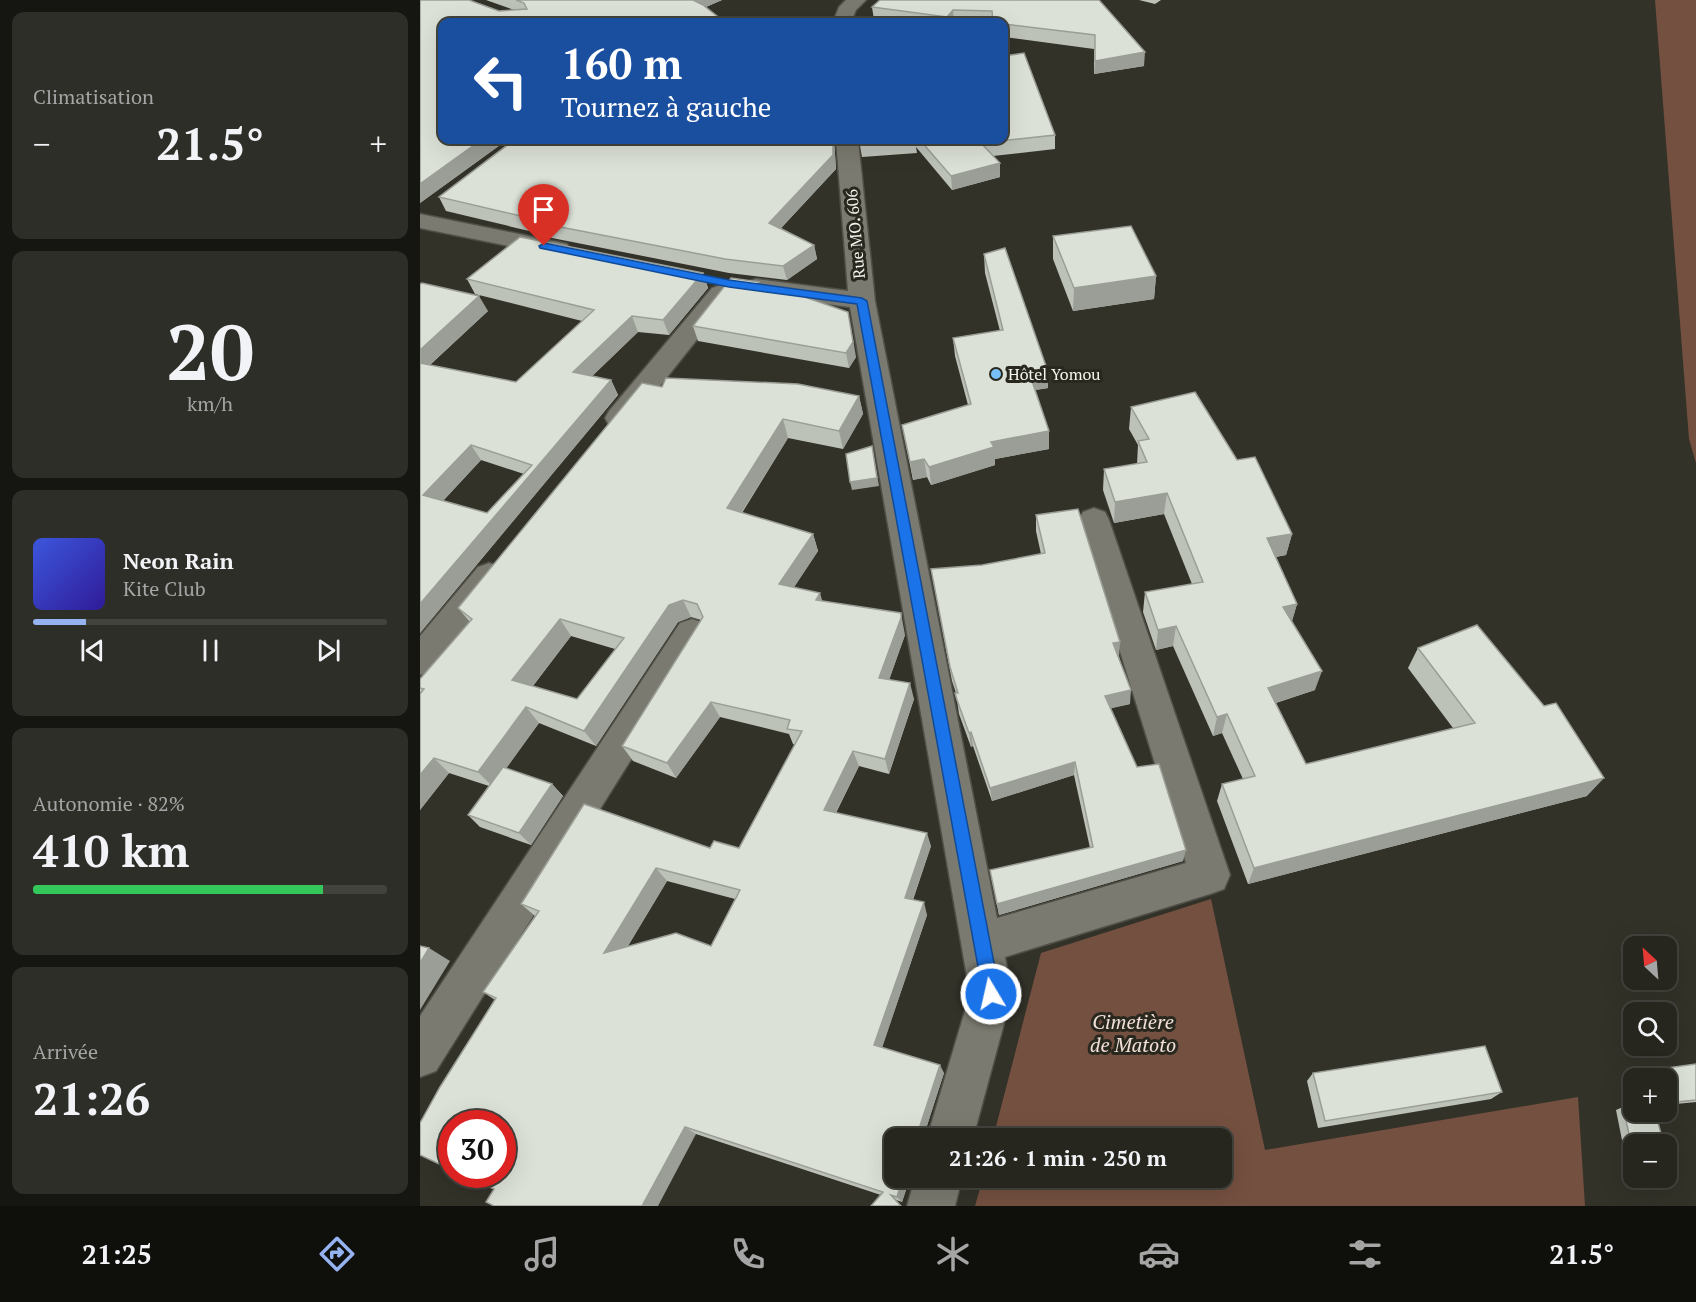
<!DOCTYPE html>
<html lang="fr">
<head>
<meta charset="utf-8">
<style>
  :root { --surface:#26261f; --page:#2e2e28; --text:#f1f3f6; --muted:#a4a5a4; --line:#42433d; --accent:#95b2f1 }
  body { margin:0; font-family:"PT Serif",serif; background:var(--page); color:var(--text); height:100vh; display:flex; flex-direction:column; font-size:22px; white-space:nowrap }
  * { box-sizing:border-box; margin:0 }
  p { font-size:20px; color:var(--muted) }
  .icon { flex:none; width:33px; height:33px; fill:none; stroke:currentColor; stroke-width:2; stroke-linecap:round; stroke-linejoin:round }
  .map { position:relative; flex:1; overflow:hidden }
  .details { display:flex; flex-direction:column; gap:12px; padding:12px; background:#151511; width:420px }
  .details>* { flex:none }
  .banner { position:absolute; left:18px; top:18px; width:570px; height:126px; border-radius:12px; box-shadow:0 6px 24px #0002,0 0 0 2px var(--line); background:#1a4fa0; color:#fff; overflow:hidden }
  .needle { width:39px; rotate:334deg }
  .tools { position:absolute; left:1203px; top:936px; display:grid; gap:12px }
  .tools a { display:grid; place-items:center; width:54px; height:54px; border-radius:12px; background:var(--surface); box-shadow:0 6px 24px #0002,0 0 0 2px var(--line); font-size:30px }
  .speed { position:absolute; left:18px; top:1110px; display:flex; gap:12px; font-size:30px; font-weight:700; text-align:center }
  .speed>* { display:grid; place-content:center; width:78px; height:78px; border-radius:50%; background:var(--surface); box-shadow:0 6px 24px #0002,0 0 0 2px var(--line); line-height:1 }
  .speed .limit { border:9px solid #d22; background:#fff; color:#111 }
  .pin { position:absolute; display:grid; place-items:center; width:51px; height:51px; color:#fff; margin:-62px -26px; border-radius:50% 50% 50% 0; rotate:-45deg; box-shadow:0 0 6px #0007 }
  .pin .icon { rotate:45deg }
  .me { position:absolute; width:66px; margin:-33px; rotate:351deg; stroke-linejoin:round; filter:drop-shadow(0 0 4px #0008) }
  .turn { display:flex; align-items:center; gap:21px; height:126px; padding:0 24px; font-size:27px }
  .turn .icon { width:78px; height:78px; stroke-width:2.5 }
  .turn b { display:block; font-size:42px; line-height:51px }
  .big { font-size:45px; font-weight:800; line-height:1.1 }
  .details .tile { flex:1; display:flex; flex-direction:column; justify-content:center; gap:9px; min-width:0; padding:0 21px; border-radius:12px; background:var(--page) }
  .details .dial { align-items:center; gap:0 }
  .dial b { font-size:78px; line-height:1 }
  .song { display:flex; align-items:center; gap:18px }
  .cover { width:72px; height:72px; border-radius:9px; background:linear-gradient(135deg,hsl(230 70% 55%),hsl(250 70% 35%)) }
  .played { height:6px; border-radius:3px; background:linear-gradient(90deg,var(--accent) 15%,var(--line) 15%) }
  .keys { display:flex; justify-content:space-around; direction:ltr }
  .heat { display:flex; justify-content:space-between; align-items:center; font-size:33px; direction:ltr }
  .charge { height:9px; border-radius:4px; background:linear-gradient(90deg,#34c759 82%,var(--line) 0) }
  .trip { position:absolute; left:464px; top:1128px; width:348px; height:60px; border-radius:12px; background:var(--surface); box-shadow:0 6px 24px #0002,0 0 0 2px var(--line); font-weight:800; line-height:60px; text-align:center }
  .dock { display:flex; height:96px; justify-content:space-around; align-items:center; background:#0f0f0c; color:var(--muted) }
  .dock .icon { width:42px; height:42px }
  .dock .current { color:var(--accent) }
  .dock b { font-size:27px; color:var(--text) }
  main { display:flex; flex:1; min-height:0 }
  .map>svg:first-child { display:block }
</style>
</head>
<body>
<main>
<section class="details">
<div class="tile"><p>Climatisation</p>
<div class="heat"><a>−</a><b class="big">21.5°</b><a>+</a></div>
</div>
<div class="tile dial"><b>20</b><p>km/h</p></div>
<div class="tile">
<div class="song"><i class="cover"></i><div><b>Neon Rain</b><p>Kite Club</p></div></div>
<div class="played"></div>
<div class="keys"><svg class="icon" aria-label="previous" viewBox="0 0 24 24"><path d="M18 5L8 12l10 7zM5 5v14"/></svg><svg class="icon" aria-label="pause" viewBox="0 0 24 24"><path d="M8 5v14M16 5v14"/></svg><svg class="icon" aria-label="next" viewBox="0 0 24 24"><path d="M6 5l10 7-10 7zM19 5v14"/></svg></div>
</div>
<div class="tile"><p>Autonomie · 82%</p><b class="big">410 km</b><div class="charge"></div></div>
<div class="tile"><p>Arrivée</p><b class="big">21:26</b></div>
</section>
<div class="map">
<svg width="1276" height="1206" viewBox="0 0 1276 1206">
  <rect width="100%" height="100%" fill="#333229"/>
  <path fill="#745040" d="M1235,0H1276V463L1269,439Z
    M791,899L845,1150L1158,1097L1165,1206H555L563,1178H801V1138H573L621,953Z"/>
  <g fill="none" stroke-linecap="round" stroke-linejoin="round">
    <g stroke="#4f4f47" stroke-width="3">
      <path id="street" d="M426,0H446L436,10L431,22H413L419,7Z
        M416,140H438L455,301L577,918L766,863L659,520L663,512L674,508L685,512L689,520L810,875L804,889L790,894L585,957L592,994L553,1138H507L550,994L430,307L336,295L327,292L323,287L327,282L336,279L428,291Z
        M0,214L138,242L147,244L150,249L147,254L138,256L0,228Z
        M301,285L310,288L314,293L209,425L199,428L189,425L185,418L189,411L292,288Z
        M69,563L80,567L85,576L80,585L12,671L0,675V636L58,567Z
        M272,619L284,623L289,633L284,643L16,1071L0,1077V1016L260,623Z
        M495,1178H542L535,1206H487Z"/>
    </g>
    <use href="#street" fill="#7b7a70" fill-rule="evenodd"/>
  </g>
  <path fill="#bdc2b9" fill-rule="evenodd" d="M0,0L79,11L94,10L66,0H302L286,7L302,20V22H22L87,140L0,203Z
    M679,0L724,66L674,74V49L584,37V22H471L454,20L452,7Z
    M719,0H741L735,4Z
    M635,135V149L573,156L580,177L532,190L496,147L497,153L442,157L439,140H584Z
    M94,140H414L416,169L361,228L394,245L397,259L367,280L309,273L127,237L126,235L26,211L19,197Z
    M633,236L736,276L734,299L653,311L633,259Z
    M564,254L627,369L628,388L615,390L629,449L575,459V465L511,485L507,477L493,480L482,425L548,405L535,356L533,338L580,331L565,273Z
    M283,273L288,288L249,335L218,332L172,376L191,380L198,395L0,633V284L68,311L10,365L96,382L162,321L55,294L47,279ZM61,460L104,474L67,513L23,501Z
    M339,284L382,296L436,357L429,368L278,341L273,326Z
    M242,387L439,396L443,414L423,449L368,438L322,513L393,534L398,551L374,587L402,601L485,635L469,680L494,699L469,774L439,766L416,813L511,846L493,900L507,915L462,1047L524,1073L503,1138H474V1178H490L482,1202L276,1134L74,1189L75,1000L63,992L115,916L101,904L290,848H319L375,745L373,744L369,734L300,717L256,778L213,761L202,746L281,620L271,617L258,622L176,746L119,723L86,768L132,784L143,796L111,845L60,827L48,815L69,786L29,773L0,810L1,693L0,692V679L50,622L38,608ZM151,636L195,649L157,699L113,686ZM247,881L315,899L291,946H208Z
    M711,407L817,460L872,534L866,555L856,557L877,604L872,621L895,690L856,703L886,764L1033,728L988,668L998,648L1167,796L828,884L797,801L802,784L823,779L802,733L793,736L753,646L736,650L723,612L725,592L772,584L744,514L694,523L683,490L684,469L717,464L718,445L709,429Z
    M616,515L699,656L710,704L691,708L717,767L763,861L579,915L570,870L670,848L654,775L572,801L553,746L551,747L539,714L536,693L532,681L511,569L562,565L621,554L616,531Z
    M1276,1064V1102L1246,1105V1078H1218L1217,1075L1224,1071Z
    M893,1073L1082,1092L1071,1099L898,1128L887,1081Z
    M1203,1107L1244,1144H1214V1146L1203,1145L1196,1110Z"/>
  <path fill="#9a9e96" d="M271,0H302L274,12Z
    M533,10L534,22H528L527,17Z
    M725,52L724,66L674,74L675,61Z
    M61,140H87L0,203V184Z
    M413,140H414L416,169L353,237L349,223Z
    M580,163V177L532,190L531,176Z
    M394,245L397,259L367,280L363,266Z
    M283,273L288,288L249,335L243,320Z
    M736,276L734,299L653,311L654,288Z
    M59,296L68,311L4,370L0,373V350Z
    M212,316L218,332L160,388L153,372Z
    M431,327L436,357L429,368L426,353Z
    M627,369L628,388L610,391L609,372Z
    M191,380L198,395L0,633V604Z
    M439,396L443,414L423,449L419,431Z
    M363,419L368,438L313,526L307,508Z
    M629,431V449L575,459V465L511,485L509,467L571,442Z
    M51,445L61,460L14,510L3,495Z
    M452,446L459,486L432,490L430,482Z
    M504,459L507,477L493,480L490,462Z
    M747,493L744,514L694,523L695,502Z
    M393,534L398,551L365,601L359,584Z
    M872,534L866,555L842,559L847,538Z
    M400,593L405,610L396,600Z
    M263,600L271,617L258,622L176,746L164,731L249,605Z
    M877,604L871,624L863,607Z
    M481,613L485,635L464,694L459,678Z
    M140,619L151,636L105,696L92,680Z
    M756,626L753,646L736,650L738,630Z
    M700,642L699,656L692,658L693,643Z
    M902,671L895,690L842,707L848,688Z
    M490,683L494,699L469,774L465,759Z
    M711,690L710,704L684,710L685,696Z
    M291,702L300,717L256,778L247,763Z
    M106,707L119,723L73,787L58,772Z
    M807,714L802,733L793,736L797,717Z
    M551,732L553,746L551,747L549,733Z
    M433,751L439,766L410,824L404,810Z
    M14,758L29,773L0,810V775Z
    M655,762L654,775L572,801L570,788Z
    M1184,778L1167,796L828,884L834,868Z
    M132,784L143,796L111,845L99,833Z
    M507,833L511,846L489,910L485,898Z
    M766,850L763,861L579,915L577,904Z
    M236,868L247,881L197,964L184,953Z
    M504,902L507,915L460,1054L454,1045Z
    M9,948L30,961L0,1010V963Z
    M520,1065L524,1073L503,1138H496Z
    M265,1127L276,1134L238,1206H222Z
    M483,1178H490L482,1202L477,1197Z"/>
  <path fill="#dce1d7" stroke="#9a9e96" stroke-width="1.5" fill-rule="evenodd" d="M0,0H49L79,11L107,9L104,3L96,0H273L283,5L302,20L296,22H22V140H61L0,184Z
    M460,0H679L725,52L675,61V35L584,24V22H573L572,11L533,10L527,17L452,7Z
    M604,53L635,135L561,143L580,163L531,176L500,140H584V56Z
    M94,140H413V155L349,223L394,245L363,266L305,259L120,223L122,221L19,197Z
    M439,140H488L440,143Z
    M711,226L736,276L654,288L633,236Z
    M100,237L283,273L243,320L212,316L153,372L191,380L0,604V363L96,382L174,310L47,279ZM51,445L112,465L67,513L3,495Z
    M585,248L627,369L609,372L629,431L571,442L574,447L509,467L504,459L490,462L482,425L551,404L533,338L583,330L564,254Z
    M311,278L339,282L337,284L381,292L379,295L428,312L433,342L426,353L273,326Z
    M2,283L59,296L0,350V284Z
    M246,378L378,384L439,396L419,431L363,419L307,508L393,534L359,584L400,593L396,600L481,613V618L459,678L490,683L465,759L433,751L404,810L507,833L485,898L504,902L454,1045L520,1065L496,1138H474V1178H483L477,1197L471,1195L481,1206H451L463,1192L265,1127L222,1206H74L66,1202L74,1189L42,1174H82V1124H32V1170L0,1155V1123L20,1087L76,998L63,992L119,911L101,904L164,804L290,848L294,841L319,848L382,731L367,729L370,720L291,702L247,763L202,746L283,617L277,604L263,600L249,605L164,731L106,707L58,772L14,758L0,775V694L4,689L0,688V679L52,619L38,608L222,383L242,387ZM140,619L204,638L157,699L92,680ZM236,868L320,890L291,946L256,933L184,953Z
    M775,392L817,460L835,457L872,534L847,538L877,604L863,607L902,671L848,688L886,764L1055,723L998,648L1057,625L1124,706L1136,703L1184,778L834,868L802,784L835,776L807,714L797,717L756,626L738,630L725,592L783,582L747,493L695,502L684,469L727,462L718,441L729,439L711,407Z
    M452,446L457,478L430,482L426,454Z
    M658,509L700,642L693,643L711,690L685,696L717,767L739,764L766,850L577,904L570,870L673,847L655,762L570,788L551,732L549,733L537,700L535,693H538L530,667L511,569L562,565L625,553L616,515Z
    M83,767L132,784L99,833L48,815Z
    M0,946L9,948L0,963Z
    M1065,1046L1082,1092L905,1121L893,1073Z
    M1276,1064V1100L1246,1103V1078H1228L1224,1071Z
    M1203,1107L1214,1108V1112H1235L1244,1144L1211,1143Z"/>
  <path fill="#1a73e8" stroke="#114b97" stroke-width="1.5" d="M124,243L309,280L442,298L447,301L580,994L578,1000L571,1003L565,1000L563,994L437,304L309,287L120,248L119,246Z"/>
  <circle fill="#77bff7" stroke="#29281f" stroke-width="2" cx="576" cy="374" r="6"/>
  <g text-anchor="middle" stroke-width="6" stroke-linejoin="round" paint-order="stroke">
    <g font-size="16" fill="#f5f5ef" stroke="#29281f">
      <text transform="translate(435 234) rotate(-95)" y="6">Rue MO. 606</text>
    </g>
    <g font-size="16" fill="#f5f5ef" stroke="#29281f" text-anchor="start">
      <text x="588" y="380">Hôtel Yomou</text>
    </g>
    <g font-size="20" font-style="italic" fill="#f2e0d8" stroke="#29281f">
      <text x="713" y="1029">Cimetière<tspan x="713" dy="23">de Matoto</tspan></text>
    </g>
  </g>
</svg>
<div class="tools">
<a><svg class="needle" viewBox="-14 -14 28 28"><path d="M0-13l5 13h-10z" fill="#e53935"/><path d="M0 13l5-13h-10z" fill="#a4a5a4"/></svg></a>
<a><svg class="icon" aria-label="search" viewBox="0 0 24 24"><circle cx="10" cy="10" r="6"/><path d="M15 15l6 6"/></svg></a>
<a>+</a>
<a>−</a>
</div>
<div class="speed"><div class="limit">30</div></div>
<div class="pin" style="left:124px;top:246px;background:#d93025"><svg class="icon" aria-label="arrive" viewBox="0 0 24 24"><path d="M6 21V4h12l-3 4 3 4H6"/></svg></div>
<svg class="me" style="left:571px;top:994px" viewBox="-20 -20 40 40"><circle r="17" fill="#1a73e8" stroke="#fff" stroke-width="3"/><path d="M0-11L8 9 0 5-8 9z" fill="#fff"/></svg>
<div class="trip">21:26 · 1 min · 250 m</div>
<div class="banner">
<div class="turn"><svg class="icon" aria-label="left" viewBox="0 0 24 24"><path d="M17 20v-9H6M10 6l-5 5 5 5"/></svg><div><b>160 m</b>Tournez à gauche</div></div>
</div>
</div>
</main>
<nav class="dock">
<b>21:25</b>
<svg class="icon current" aria-label="directions" viewBox="0 0 24 24"><path d="M12 3l9 9-9 9-9-9zM9 14v-3h6M13 9l2 2-2 2"/></svg>
<svg class="icon" aria-label="music" viewBox="0 0 24 24"><path d="M9 18V5l10-2v13"/><circle cx="6" cy="18" r="3"/><circle cx="16" cy="16" r="3"/></svg>
<svg class="icon" aria-label="phone" viewBox="0 0 24 24"><path d="M5 4h4l2 5-3 2q2 4 5 5l2-3 5 2v4C11 20 4 13 5 4z"/></svg>
<svg class="icon" aria-label="climate" viewBox="0 0 24 24"><path d="M12 3v18M4 7l16 10M4 17L20 7"/></svg>
<svg class="icon" aria-label="car" viewBox="0 0 24 24"><path d="M5 17H2v-5l4-1 3-4h7l3 4 3 1v5h-3M9 17h6M6 11h13"/><circle cx="7" cy="17" r="2"/><circle cx="17" cy="17" r="2"/></svg>
<svg class="icon" aria-label="filters" viewBox="0 0 24 24"><path d="M4 7h16M4 17h16"/><circle cx="9" cy="7" r="2"/><circle cx="15" cy="17" r="2"/></svg>
<b>21.5°</b>
</nav>
</body>
</html>
